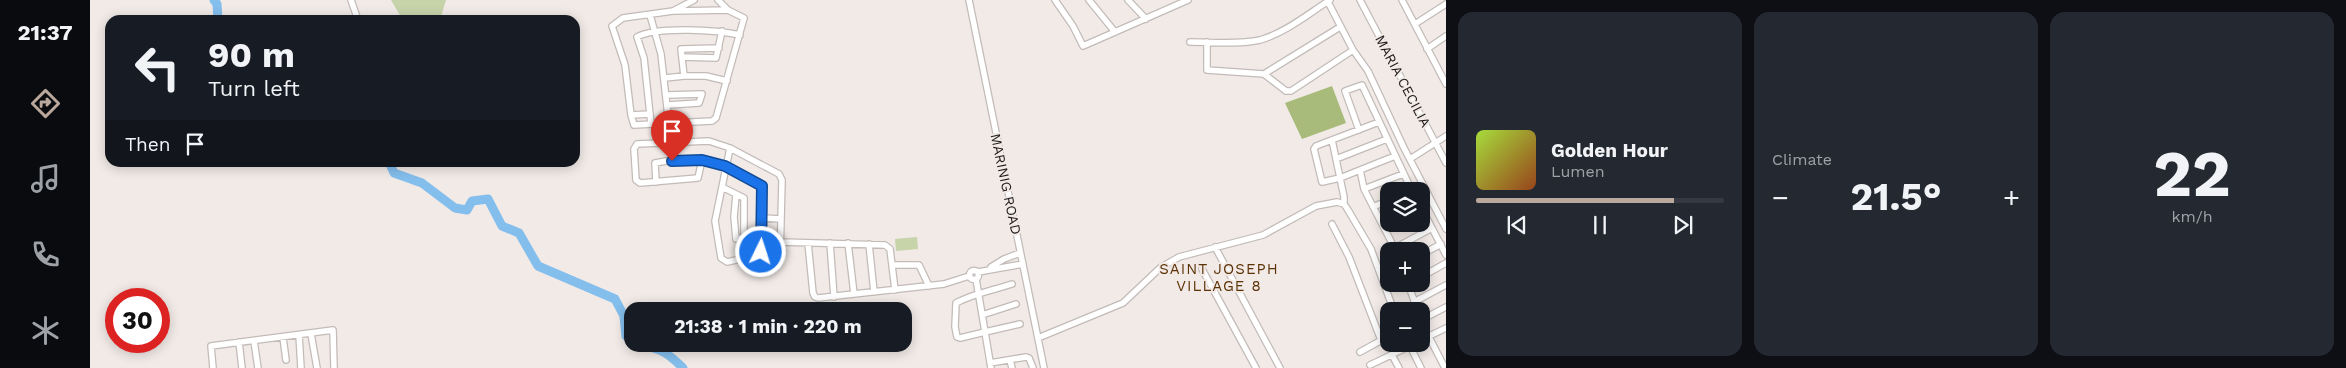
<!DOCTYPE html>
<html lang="en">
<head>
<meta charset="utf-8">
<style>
  :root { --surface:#171b24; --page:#242831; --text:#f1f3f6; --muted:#9ea1a6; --line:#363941; --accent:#b9a89b }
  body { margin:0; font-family:"Work Sans",sans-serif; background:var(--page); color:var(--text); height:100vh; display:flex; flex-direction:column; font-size:19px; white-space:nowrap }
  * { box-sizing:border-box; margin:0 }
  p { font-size:16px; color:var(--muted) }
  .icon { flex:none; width:28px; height:28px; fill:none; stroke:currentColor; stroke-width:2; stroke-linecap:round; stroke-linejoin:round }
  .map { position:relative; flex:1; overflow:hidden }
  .details { display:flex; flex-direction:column; gap:12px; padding:12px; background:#0d0f14; width:900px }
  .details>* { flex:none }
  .hud { position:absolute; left:15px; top:15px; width:475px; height:152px; border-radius:15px; box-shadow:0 2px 12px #0003; background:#171b24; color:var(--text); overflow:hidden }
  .controls { position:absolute; left:1290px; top:182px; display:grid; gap:10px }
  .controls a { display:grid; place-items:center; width:50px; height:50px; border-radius:10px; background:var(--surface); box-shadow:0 2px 12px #0003; font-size:25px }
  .speed { position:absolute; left:15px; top:288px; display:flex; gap:10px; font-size:25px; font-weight:700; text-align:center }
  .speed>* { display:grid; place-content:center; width:65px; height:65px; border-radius:50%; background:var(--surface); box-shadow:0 2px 12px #0003; line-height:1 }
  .speed .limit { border:8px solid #d22; background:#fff; color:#111 }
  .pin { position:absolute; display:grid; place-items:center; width:42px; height:42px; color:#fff; margin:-51px -21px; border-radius:50% 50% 50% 0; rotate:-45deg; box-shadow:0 0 5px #0007 }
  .pin .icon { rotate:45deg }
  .me { position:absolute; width:55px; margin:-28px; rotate:4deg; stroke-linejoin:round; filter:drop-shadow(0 0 4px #0008) }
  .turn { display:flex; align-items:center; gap:18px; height:105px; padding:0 20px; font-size:22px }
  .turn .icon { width:65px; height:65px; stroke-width:2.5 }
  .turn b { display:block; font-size:35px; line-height:42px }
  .then { display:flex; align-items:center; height:48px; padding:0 20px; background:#0003; gap:10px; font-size:19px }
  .big { font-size:38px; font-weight:700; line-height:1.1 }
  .details .tile { flex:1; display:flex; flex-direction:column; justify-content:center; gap:8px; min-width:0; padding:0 18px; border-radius:15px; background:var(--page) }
  .details .dial { align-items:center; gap:0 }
  .dial b { font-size:65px; line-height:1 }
  .song { display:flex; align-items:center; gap:15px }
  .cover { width:60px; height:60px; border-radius:8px; background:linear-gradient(135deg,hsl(80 70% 55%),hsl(20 70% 35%)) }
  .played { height:5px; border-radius:2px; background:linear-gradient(90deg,var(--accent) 80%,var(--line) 80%) }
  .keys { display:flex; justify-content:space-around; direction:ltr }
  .heat { display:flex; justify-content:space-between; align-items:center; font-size:28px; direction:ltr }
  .details .tiles { flex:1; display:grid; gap:12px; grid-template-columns:repeat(3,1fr) }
  .trip { position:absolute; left:534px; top:302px; width:288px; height:50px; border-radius:15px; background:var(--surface); box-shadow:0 2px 12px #0003; font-weight:700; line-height:50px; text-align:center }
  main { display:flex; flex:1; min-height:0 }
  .tabs { display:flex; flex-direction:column; width:90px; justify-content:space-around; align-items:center; background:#090b0e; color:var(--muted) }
  .tabs .icon { width:35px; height:35px }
  .tabs .active { color:var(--accent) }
  .tabs b { font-size:22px; color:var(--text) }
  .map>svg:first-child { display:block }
</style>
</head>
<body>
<main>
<nav class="tabs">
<b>21:37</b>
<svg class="icon active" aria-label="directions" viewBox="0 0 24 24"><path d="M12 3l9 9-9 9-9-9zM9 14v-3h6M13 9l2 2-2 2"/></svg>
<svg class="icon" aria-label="music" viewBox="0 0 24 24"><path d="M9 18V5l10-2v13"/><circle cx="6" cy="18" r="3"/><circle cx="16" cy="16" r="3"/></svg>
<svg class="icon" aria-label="phone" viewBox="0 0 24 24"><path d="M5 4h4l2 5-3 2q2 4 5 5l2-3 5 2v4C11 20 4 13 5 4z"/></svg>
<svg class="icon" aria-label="climate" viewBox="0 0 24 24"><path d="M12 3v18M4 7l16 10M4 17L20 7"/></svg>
</nav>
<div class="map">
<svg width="1356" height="368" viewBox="0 0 1356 368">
  <rect width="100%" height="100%" fill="#f1eae7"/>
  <path fill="#c7d4aa" d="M301,0H356L350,20H310L311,17Z
    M827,237L828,249L806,251L805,239Z"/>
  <path fill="#a8bb7a" d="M1242,86L1256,123L1212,139L1195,103Z"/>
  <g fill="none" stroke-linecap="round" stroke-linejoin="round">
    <path stroke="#84beec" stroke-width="9" d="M124,0L127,4L128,20
      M299,162L304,173L332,183L365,208L377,210L382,201L398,199L412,226L429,233L448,266L525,299L534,316L536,336L542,340
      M549,344C571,349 577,352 593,368"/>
    <g stroke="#c2bbb8" stroke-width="8">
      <path id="minor" d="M261,0L268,20
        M604,0L583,11L533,18L522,26L535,65L541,115L544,125L622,121L626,118L654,18L638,10L628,0
        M879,0L954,368
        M965,0L983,26L993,46L1098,0
        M999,0L1025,32
        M1038,0L1056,19
        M1270,0L1356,163
        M1312,0L1356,84
        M1238,2L1263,50L1278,71L1314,148L1356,229
        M585,11L638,10
        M560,15L571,54L581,143
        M1325,24L1356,4
        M1100,42C1123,42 1147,45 1170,40C1195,33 1218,14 1240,0
        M1117,42V70L1174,74L1196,91H1201L1263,50
        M1337,49L1356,36
        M592,57L626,58L632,31
        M1174,74L1250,27
        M594,76H616L637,81
        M575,78L594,76L591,49L629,48
        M577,95L612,94L609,103L578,105
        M541,115L560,114
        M1289,122L1226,146L1224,149L1232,182L1250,178L1305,156
        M561,124L554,58L547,37C566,26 628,30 650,35
        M1269,130L1255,91L1272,85L1322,191
        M1242,140L1254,197V204
        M1246,159L1297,139
        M1320,159L1356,136
        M612,160L608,178L550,183L546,180L544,149L547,144L619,141L640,148L689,174L692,180L690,259
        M1270,170L1274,189L1306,251
        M566,182L565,163C608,153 636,166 672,187C674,199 675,248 668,255L637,262L631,258L625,221L640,148
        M632,187L654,198V238
        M1274,189L1313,174
        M646,195L644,217L646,239L672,235
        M1283,207L1299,200
        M1331,207L1356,255
        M673,218L691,219
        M1242,224L1259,257L1291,340
        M691,242L795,245L800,249L805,290
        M718,243L723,293L725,297L728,298L854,284L879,276
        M740,243L744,297
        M758,243L764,294
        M779,244L784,292
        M1125,247L1190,368
        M1305,248L1342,228
        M1331,255L1351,244
        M802,265H829L839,286
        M901,267L914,259L930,253
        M1112,269L1166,368
        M879.5 275a4.5 4.5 0 1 1 9 0a4.5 4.5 0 1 1-9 0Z
        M888,272L933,264
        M1331,277L1356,263
        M886,279L895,332L870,338L867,337L865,327L866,303C882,294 904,290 922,284
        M1318,284L1328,311
        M1324,302L1356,285
        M892,315L926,304
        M1331,320L1356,307
        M221,334L227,368
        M209,335L211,368
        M193,337L196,360
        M1339,337L1355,368
        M948,338L1033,303L1070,268L1089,257L1173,235L1226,206L1247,202L1254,204L1258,210L1281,249L1304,311
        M1331,340L1356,328
        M164,341L168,368
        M149,342L152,368
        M1319,344L1331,368
        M1270,352L1299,336
        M1302,355L1309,368
        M920,360L922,368
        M900,363L936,357L939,358L943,368
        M1280,365L1324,344
        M123,368L121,346L243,330L244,368
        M901,368L895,332L930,324"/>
    </g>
    <use href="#minor" stroke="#fff" stroke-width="5.5"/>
  </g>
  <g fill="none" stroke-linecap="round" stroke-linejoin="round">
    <g stroke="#114b97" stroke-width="12">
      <path id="route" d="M582,161L612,160L635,166L672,186L671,252"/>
    </g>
    <use href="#route" stroke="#1a73e8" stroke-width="9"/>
  </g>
  <g text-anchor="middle" stroke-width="4" stroke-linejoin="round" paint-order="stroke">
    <g font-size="14" fill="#1b1817" stroke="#f1eae7">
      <text transform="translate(1313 81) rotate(62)" y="5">MARIA CECILIA</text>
      <text transform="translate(916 184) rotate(78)" y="5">MARINIG ROAD</text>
    </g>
    <g font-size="15" letter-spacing="1" fill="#5c3206" stroke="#f1eae7">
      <text x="1129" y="274">SAINT JOSEPH<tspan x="1129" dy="17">VILLAGE 8</tspan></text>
    </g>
  </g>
</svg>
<div class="controls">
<a><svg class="icon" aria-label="layers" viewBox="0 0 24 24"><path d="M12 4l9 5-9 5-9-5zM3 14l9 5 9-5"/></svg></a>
<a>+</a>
<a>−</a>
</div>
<div class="speed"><div class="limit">30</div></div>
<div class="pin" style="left:582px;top:161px;background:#d93025"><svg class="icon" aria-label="arrive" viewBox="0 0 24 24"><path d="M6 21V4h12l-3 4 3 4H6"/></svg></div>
<svg class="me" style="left:671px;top:252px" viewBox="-20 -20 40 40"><circle r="17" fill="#1a73e8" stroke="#fff" stroke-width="3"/><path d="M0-11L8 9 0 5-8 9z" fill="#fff"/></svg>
<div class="trip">21:38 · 1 min · 220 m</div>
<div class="hud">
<div class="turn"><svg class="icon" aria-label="left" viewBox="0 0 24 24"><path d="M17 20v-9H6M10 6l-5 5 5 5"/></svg><div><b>90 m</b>Turn left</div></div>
<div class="then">Then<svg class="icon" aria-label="arrive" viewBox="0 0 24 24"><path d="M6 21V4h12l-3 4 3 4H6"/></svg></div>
</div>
</div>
<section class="details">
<div class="tiles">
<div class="tile">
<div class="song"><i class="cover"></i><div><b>Golden Hour</b><p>Lumen</p></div></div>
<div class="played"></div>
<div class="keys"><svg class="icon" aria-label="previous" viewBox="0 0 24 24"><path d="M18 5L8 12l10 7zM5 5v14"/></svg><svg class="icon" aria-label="pause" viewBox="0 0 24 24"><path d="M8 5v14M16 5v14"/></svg><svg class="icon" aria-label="next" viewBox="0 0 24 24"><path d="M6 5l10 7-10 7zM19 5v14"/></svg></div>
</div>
<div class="tile"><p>Climate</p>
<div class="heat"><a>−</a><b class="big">21.5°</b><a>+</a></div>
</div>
<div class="tile dial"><b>22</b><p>km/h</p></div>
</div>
</section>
</main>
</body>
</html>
